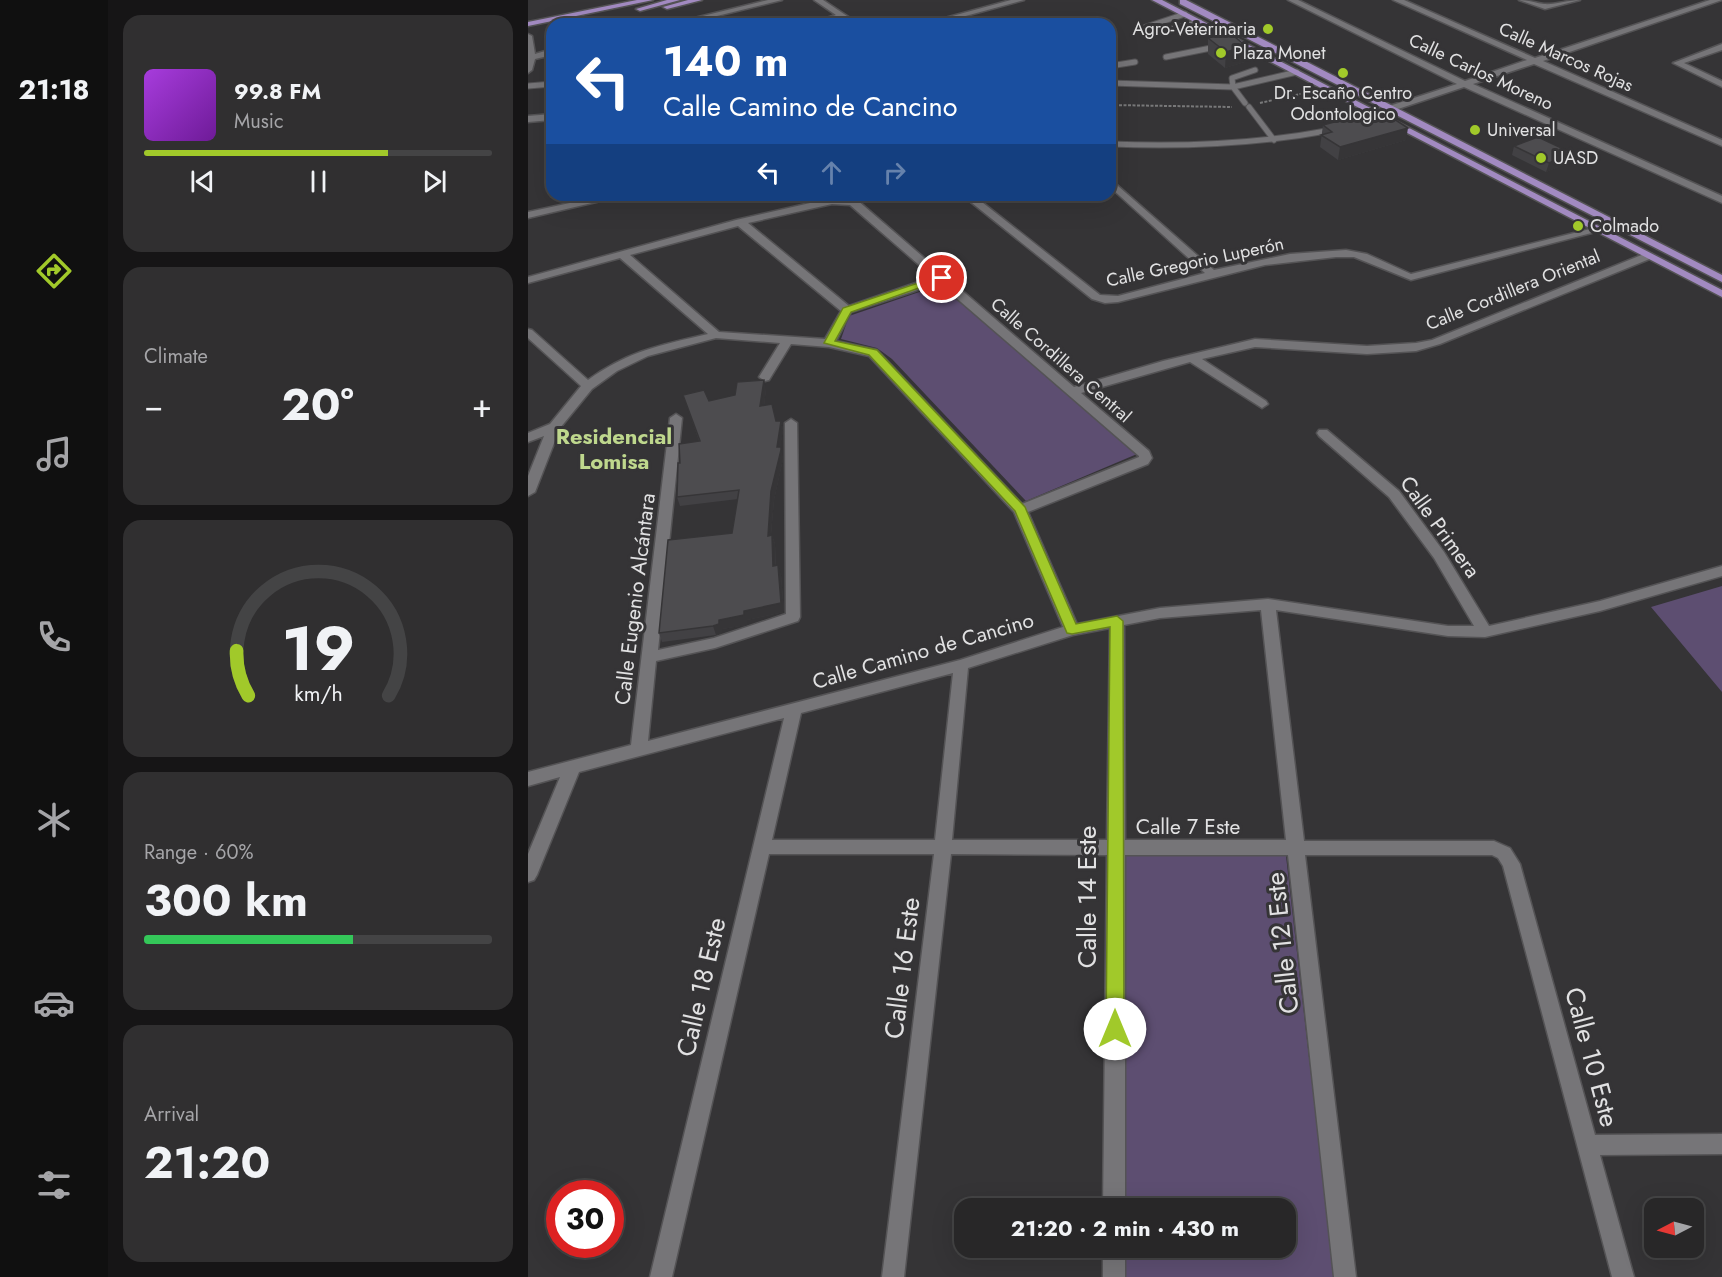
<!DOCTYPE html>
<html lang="en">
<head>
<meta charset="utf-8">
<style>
  :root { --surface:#282728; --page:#302f30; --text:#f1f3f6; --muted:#a5a5a8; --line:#444445; --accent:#a1c92a }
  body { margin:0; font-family:Jost,sans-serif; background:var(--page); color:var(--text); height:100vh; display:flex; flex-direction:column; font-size:22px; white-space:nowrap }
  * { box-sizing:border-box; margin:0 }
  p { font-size:20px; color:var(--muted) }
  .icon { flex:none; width:33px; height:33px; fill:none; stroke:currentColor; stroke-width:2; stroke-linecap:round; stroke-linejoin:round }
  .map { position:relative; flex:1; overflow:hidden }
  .panel { display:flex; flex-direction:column; gap:15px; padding:15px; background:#161516; width:420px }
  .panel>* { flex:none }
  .hud { position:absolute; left:18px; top:18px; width:570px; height:183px; border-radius:18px; box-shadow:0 6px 24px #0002,0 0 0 2px var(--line); background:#1a4fa0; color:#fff; overflow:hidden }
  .needle { width:39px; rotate:264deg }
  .fabs { position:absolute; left:1116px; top:1198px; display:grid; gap:12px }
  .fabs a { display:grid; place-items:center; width:60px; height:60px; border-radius:12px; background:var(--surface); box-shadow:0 6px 24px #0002,0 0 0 2px var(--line); font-size:30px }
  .speed { position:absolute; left:18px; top:1180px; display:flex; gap:12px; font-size:30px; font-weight:700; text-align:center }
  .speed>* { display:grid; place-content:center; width:78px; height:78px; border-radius:50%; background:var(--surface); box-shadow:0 6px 24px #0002,0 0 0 2px var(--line); line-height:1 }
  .speed .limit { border:9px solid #d22; background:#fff; color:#111 }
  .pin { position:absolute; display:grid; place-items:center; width:51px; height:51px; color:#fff; margin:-26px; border:3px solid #fff; border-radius:50%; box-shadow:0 2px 6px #0007 }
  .me { position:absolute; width:66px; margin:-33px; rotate:0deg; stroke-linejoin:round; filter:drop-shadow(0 0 4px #0008) }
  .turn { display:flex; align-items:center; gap:21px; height:126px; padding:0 18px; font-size:27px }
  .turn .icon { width:78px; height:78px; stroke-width:2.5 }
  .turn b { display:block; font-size:42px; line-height:51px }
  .lanes { display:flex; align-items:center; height:57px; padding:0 18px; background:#0003; justify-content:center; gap:30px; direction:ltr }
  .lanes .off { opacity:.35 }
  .big { font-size:45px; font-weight:700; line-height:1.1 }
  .panel .card { flex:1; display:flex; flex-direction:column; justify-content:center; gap:9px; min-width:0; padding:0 21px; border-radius:18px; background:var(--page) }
  .panel .dial { align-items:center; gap:0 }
  .dial svg { height:156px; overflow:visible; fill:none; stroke:var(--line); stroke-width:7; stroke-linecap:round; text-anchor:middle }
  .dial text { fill:var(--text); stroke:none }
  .song { display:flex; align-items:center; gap:18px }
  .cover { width:72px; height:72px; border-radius:9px; background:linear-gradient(135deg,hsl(280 70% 55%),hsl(280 70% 35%)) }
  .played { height:6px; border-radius:3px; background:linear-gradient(90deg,var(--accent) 70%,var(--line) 70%) }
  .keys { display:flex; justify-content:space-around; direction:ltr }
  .heat { display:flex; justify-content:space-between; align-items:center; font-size:33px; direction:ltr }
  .charge { height:9px; border-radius:4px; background:linear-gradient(90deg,#34c759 60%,var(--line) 0) }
  .trip { position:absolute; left:426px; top:1198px; width:342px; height:60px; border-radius:18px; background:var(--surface); box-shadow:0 6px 24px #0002,0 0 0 2px var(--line); font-weight:700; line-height:60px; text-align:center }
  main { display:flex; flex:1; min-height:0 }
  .dock { display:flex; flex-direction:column; width:108px; justify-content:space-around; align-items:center; background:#101010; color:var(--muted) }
  .dock .icon { width:42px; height:42px }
  .dock .selected { color:var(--accent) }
  .dock b { font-size:27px; color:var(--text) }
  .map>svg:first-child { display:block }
</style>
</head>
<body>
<main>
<nav class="dock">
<b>21:18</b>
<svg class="icon selected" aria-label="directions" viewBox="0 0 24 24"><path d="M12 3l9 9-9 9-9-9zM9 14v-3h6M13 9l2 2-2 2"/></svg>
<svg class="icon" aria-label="music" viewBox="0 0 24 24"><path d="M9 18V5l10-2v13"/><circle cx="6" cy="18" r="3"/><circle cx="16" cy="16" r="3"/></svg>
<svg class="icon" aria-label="phone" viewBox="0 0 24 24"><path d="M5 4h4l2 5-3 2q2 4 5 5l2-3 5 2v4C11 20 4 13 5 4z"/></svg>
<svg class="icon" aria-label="climate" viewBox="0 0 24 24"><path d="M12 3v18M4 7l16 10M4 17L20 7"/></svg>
<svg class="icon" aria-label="car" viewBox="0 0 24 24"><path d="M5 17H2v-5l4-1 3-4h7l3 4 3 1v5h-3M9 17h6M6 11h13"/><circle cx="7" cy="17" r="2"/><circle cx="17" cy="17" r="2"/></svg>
<svg class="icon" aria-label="filters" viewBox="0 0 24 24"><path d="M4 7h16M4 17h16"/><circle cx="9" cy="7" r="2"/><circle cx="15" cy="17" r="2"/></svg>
</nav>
<section class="panel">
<div class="card">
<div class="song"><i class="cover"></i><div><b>99.8 FM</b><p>Music</p></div></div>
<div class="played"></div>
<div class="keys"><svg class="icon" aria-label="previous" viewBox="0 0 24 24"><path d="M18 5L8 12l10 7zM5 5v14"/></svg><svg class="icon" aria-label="pause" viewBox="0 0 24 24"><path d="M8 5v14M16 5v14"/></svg><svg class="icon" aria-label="next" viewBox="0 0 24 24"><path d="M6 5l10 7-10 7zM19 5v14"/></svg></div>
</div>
<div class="card"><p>Climate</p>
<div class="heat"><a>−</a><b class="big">20°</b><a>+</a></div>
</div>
<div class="card dial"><svg viewBox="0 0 100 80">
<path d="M14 69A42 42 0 1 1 86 69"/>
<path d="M14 69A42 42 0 0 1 8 46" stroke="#a1c92a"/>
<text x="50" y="56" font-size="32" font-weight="700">19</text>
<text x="50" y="72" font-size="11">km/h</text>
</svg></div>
<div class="card"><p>Range · 60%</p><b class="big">300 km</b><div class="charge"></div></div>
<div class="card"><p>Arrival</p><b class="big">21:20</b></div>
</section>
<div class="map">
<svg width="1194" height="1277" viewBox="0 0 1194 1277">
  <rect width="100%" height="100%" fill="#353436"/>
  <path fill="#5d4e71" d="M412,285L609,454L498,501L364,359L349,348L313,339L321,316Z
    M1194,586V692L1123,607Z
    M597,855L758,856L806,1277H596V1248H758V1209H596Z"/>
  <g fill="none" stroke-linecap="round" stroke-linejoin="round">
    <g stroke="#545355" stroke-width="7">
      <path id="service" d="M657,14L615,28L617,31L629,33L672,22
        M638,57L688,47
        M582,66L607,62
        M582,83L705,87L769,72
        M0,86L24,84
        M717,103L705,87L704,78L727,70
        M721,107L746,140
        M582,144C657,147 730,144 804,130"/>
    </g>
    <g stroke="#545355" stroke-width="3">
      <path id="minor" d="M240,0H254L156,24H142Z
        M286,0H295L331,24H322L314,19L294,24H280L308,15Z
        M483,0H496L408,24H395Z
        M760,0H770L937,81L999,60L865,0H876L1007,58L1182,0H1194L1015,61L1194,140V146L1006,64L945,84L1194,196V203L936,87L852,115H846V111L929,84Z
        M991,0C1000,0 1007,3 1016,4C1027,5 1040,0 1052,0L1017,9Z
        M0,34L4,36L7,54L24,49V55L7,59L4,70L0,73Z
        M1194,44V50L1156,63L1194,81V87L1145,63Z
        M24,114V120L0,122V116Z
        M582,179L686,270L762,254L818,250L839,254L883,274L1070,227L1075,230L883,280L826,257H808L737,265L590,302L577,303L564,299L434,195H445L572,295L590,296L677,273L582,187Z
        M79,195H98L0,218V212Z
        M304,198L329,200L546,387L635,361L727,339L839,346L888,343L904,340L1116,254H1124V258L912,344L888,351L839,354L727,347L674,359L738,401L740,404L734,408L662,362L553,393L621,451L624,458L620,464L500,512L549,624L632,608L740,599L920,626H946L906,558L861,497L791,436L789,433L791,430H799L871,491L916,552L961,626L1072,601L1194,566V576L1072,611L957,637L920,636L748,610L776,841H966L982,848L992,864L1067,1135L1194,1134V1154L1072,1155L1106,1277H1084L975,866L970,858L964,855H777L828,1277H806L760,855H597V1209H575L579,855L423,854L376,1277H354L406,854H241L144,1277H122L256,718L51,772L9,875L6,880L0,882V854L32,777L0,786V772L103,745L142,418L148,414L154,418L130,650L186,638L258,614L257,423L263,419L269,423L272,617L270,621L187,648L128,661L120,741L432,660L535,627L486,512L341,356L301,347L263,344L241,380L237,381L231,377L252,343L188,338L120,356L89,371L64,389L32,428L7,492L0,496V476L16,436L0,442V433L22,424L53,386L0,338V329L4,330L60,380C100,351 133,345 180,334L92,258L0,283V277L208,220ZM304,204L322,205L405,277L321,306L220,223ZM210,226L313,311L297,339L191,332L102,255ZM411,283L611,456V457L494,504L349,350L308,341L323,312ZM733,610L758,840H597L596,625L632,618ZM582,628L579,840H424L440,668L545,635ZM425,673L407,840H244L273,713Z
        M575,1248H597V1277H575Z"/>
    </g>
    <g stroke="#545355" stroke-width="3">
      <path id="primary" d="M109,0H125L0,26V22Z
        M139,0H152L112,11L108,9Z
        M160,0H174L139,9L135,7Z
        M624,0H634L1194,290V297Z
        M652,0H658L1194,275V282L652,4Z"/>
    </g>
    <path stroke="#787879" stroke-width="2" stroke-dasharray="3 1.5" stroke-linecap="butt" d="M732,103L781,92
      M582,105L704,107"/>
    <use href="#service" stroke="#767578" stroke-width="5"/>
    <use href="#minor" fill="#767578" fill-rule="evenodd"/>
    <use href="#primary" fill="#a28ac1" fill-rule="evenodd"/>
  </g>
  <path fill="#424144" d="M680,38L717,62L697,68L680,54Z
    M795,125L878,140L810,160L792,147Z
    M986,146L1044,153L1042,162L1018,172L984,155Z
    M238,389L236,406L248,421H253L255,430L252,447L255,459L246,500L243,535H244L247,544L248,566L253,575L256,612L219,620V625L194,629V633L188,635L134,642L131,633L204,533L210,499L152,506L149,497L152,463L171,441L155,395L181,401Z"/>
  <path fill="#363537" d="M718,46L717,62L697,68L698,52Z
    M880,128L878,140L810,160L812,147Z
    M1044,153L1042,162L1018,172L1021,163Z
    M236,380L238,389L235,415L232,406Z
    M253,421L255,430L251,456L249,447Z
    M253,447L255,459L246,500L242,545L240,536L243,491Z
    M244,535L247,544L248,575L245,566Z
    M250,565L253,575L256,612L219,620V625L194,629V633L188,635L185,626L191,620L216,611Z"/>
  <path fill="#4d4c4f" stroke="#363537" stroke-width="1.5" d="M702,33L718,46L698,52L680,38Z
    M852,110L880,128L812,147L793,135L804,132L795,125Z
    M1010,137L1044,153L1021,163L986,146Z
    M236,380L232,406L244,404L248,421H253L249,447H253V450L243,491L240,536L244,535L245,566L250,565L253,603L216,611V615L191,620V624L185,626L131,633L140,540L204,533L211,490L149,497L150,463H152L151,444L172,441L155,395L176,390L181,401L207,395L209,382Z"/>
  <path fill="#a1c92a" stroke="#69831b" stroke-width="1.5" d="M411,276L419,278L323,312L307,341L349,350L497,507L548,624L589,616L595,621L596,1029L593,1035L587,1037L581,1035L578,1029L582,627L544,634L539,633L487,511L341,355L296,343L315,308Z"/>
  <g fill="#a1c92a" stroke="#353436" stroke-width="2">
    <circle cx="740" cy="29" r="6"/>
    <circle cx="693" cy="53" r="6"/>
    <circle cx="815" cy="73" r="6"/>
    <circle cx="947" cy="130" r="6"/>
    <circle cx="1013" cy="158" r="6"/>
    <circle cx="1050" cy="226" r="6"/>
  </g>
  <g text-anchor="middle" stroke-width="6" stroke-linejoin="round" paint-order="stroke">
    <g font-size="18" fill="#e1e1e2" stroke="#353436" text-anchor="start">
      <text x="728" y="35" text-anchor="end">Agro-Veterinaria</text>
      <text x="705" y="59">Plaza Monet</text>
      <text x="815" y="99" text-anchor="middle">Dr. Escaño Centro<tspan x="815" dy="21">Odontologico</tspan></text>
      <text x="959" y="136">Universal</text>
      <text x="1025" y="164">UASD</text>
      <text x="1062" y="232">Colmado</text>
    </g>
    <g font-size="18" fill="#e1e1e2" stroke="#353436">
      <text transform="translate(1038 57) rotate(24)" y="6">Calle Marcos Rojas</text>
      <text transform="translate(953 72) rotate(25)" y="6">Calle Carlos Moreno</text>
      <text transform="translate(667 262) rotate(-12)" y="6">Calle Gregorio Luperón</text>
      <text transform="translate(985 290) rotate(-22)" y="6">Calle Cordillera Oriental</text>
      <text transform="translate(533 360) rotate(41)" y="6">Calle Cordillera Central</text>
    </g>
    <g font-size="21" fill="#e1e1e2" stroke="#353436">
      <text transform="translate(912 527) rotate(54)" y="7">Calle Primera</text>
      <text transform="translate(107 599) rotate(-83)" y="7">Calle Eugenio Alcántara</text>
      <text transform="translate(395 651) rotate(-16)" y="7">Calle Camino de Cancino</text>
      <text x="660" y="834">Calle 7 Este</text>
    </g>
    <g font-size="22" font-weight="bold" fill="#bed78d" stroke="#353436">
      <text x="86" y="444">Residencial<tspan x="86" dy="25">Lomisa</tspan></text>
    </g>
    <g font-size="26" fill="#e1e1e2" stroke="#353436">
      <text transform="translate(559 897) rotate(-90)" y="9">Calle 14 Este</text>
      <text transform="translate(754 943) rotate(-96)" y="9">Calle 12 Este</text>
      <text transform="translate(374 968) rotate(-83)" y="9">Calle 16 Este</text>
      <text transform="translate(173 987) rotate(-77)" y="9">Calle 18 Este</text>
      <text transform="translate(1064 1057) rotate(75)" y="9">Calle 10 Este</text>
    </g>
  </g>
</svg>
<div class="fabs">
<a><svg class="needle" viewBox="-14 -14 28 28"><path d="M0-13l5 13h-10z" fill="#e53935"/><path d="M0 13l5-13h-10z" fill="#a5a5a8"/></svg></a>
</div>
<div class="speed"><div class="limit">30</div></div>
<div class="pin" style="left:414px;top:278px;background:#d93025"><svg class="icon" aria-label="arrive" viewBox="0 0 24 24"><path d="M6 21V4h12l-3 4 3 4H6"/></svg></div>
<svg class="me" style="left:587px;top:1029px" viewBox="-20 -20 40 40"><circle r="19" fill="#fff"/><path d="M0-13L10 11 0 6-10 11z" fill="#a1c92a"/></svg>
<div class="trip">21:20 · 2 min · 430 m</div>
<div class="hud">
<div class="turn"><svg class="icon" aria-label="left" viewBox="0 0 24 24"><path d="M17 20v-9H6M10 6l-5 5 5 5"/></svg><div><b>140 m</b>Calle Camino de Cancino</div></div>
<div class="lanes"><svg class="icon" aria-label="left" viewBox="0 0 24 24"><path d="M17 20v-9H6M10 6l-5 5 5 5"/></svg><svg class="icon off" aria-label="ahead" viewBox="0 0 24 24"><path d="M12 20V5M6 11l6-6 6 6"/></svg><svg class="icon off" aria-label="right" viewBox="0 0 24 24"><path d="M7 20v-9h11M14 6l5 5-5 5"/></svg></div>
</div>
</div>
</main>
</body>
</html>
